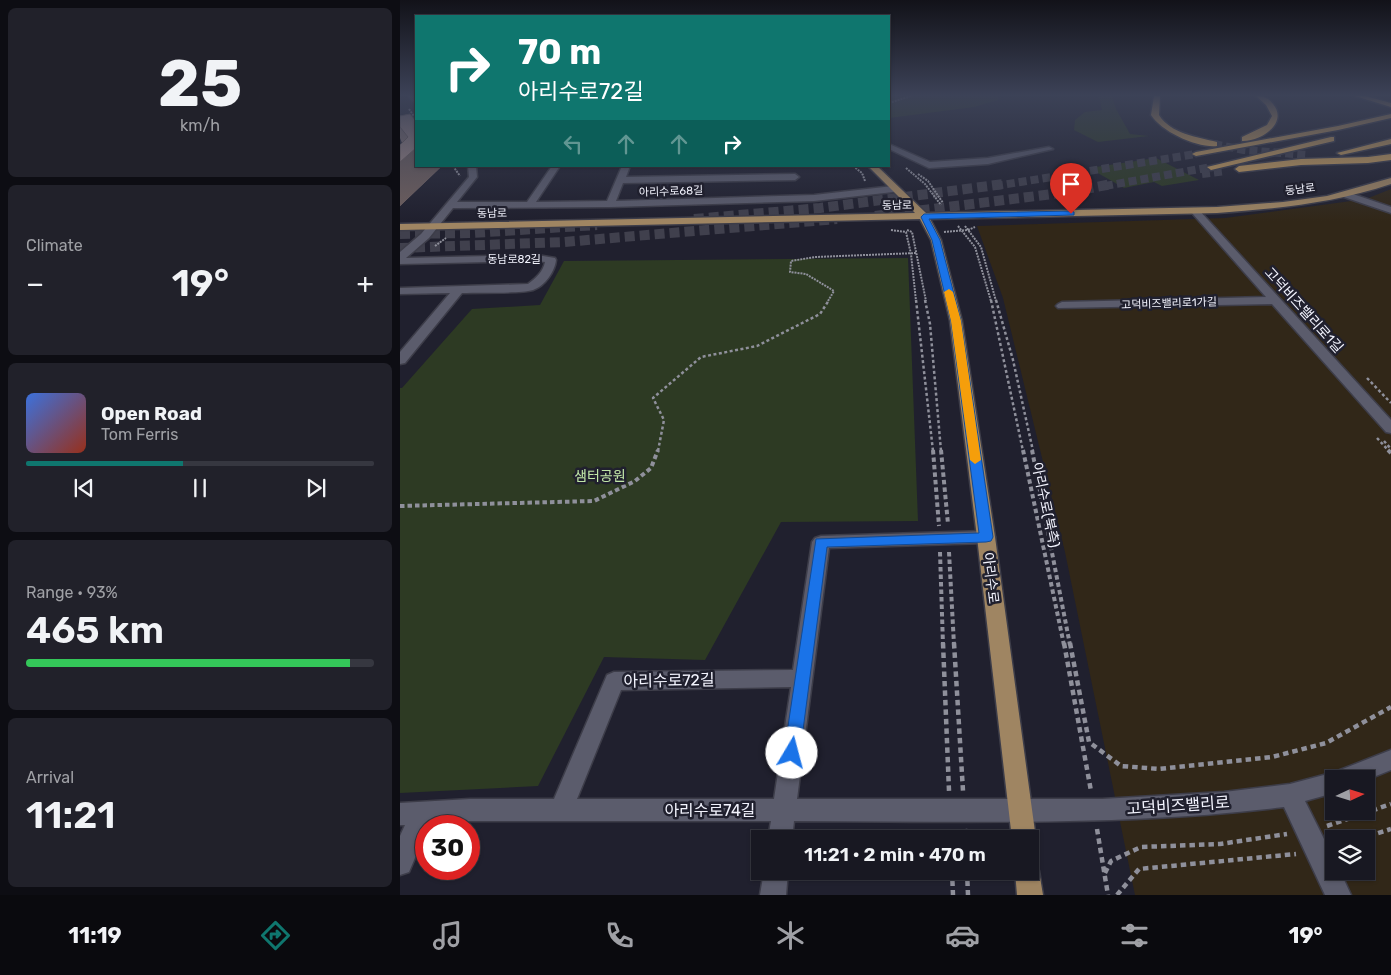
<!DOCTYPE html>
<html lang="en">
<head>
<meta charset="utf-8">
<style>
  :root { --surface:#181822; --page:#21212a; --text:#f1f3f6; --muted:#9fa0a5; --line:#363740; --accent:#0f766e }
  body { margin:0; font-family:Rubik,"Noto Sans KR",sans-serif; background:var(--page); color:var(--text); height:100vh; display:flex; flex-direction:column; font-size:19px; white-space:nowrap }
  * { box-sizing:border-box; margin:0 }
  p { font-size:16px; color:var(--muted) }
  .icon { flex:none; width:28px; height:28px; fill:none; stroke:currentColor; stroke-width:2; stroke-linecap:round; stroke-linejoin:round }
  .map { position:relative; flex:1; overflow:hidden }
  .details { display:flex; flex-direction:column; gap:8px; padding:8px; background:#0d0d13; width:400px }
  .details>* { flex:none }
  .top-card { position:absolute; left:15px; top:15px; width:475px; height:152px; border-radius:0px; box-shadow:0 1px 4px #0004,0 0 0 1px var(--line); background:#0f766e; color:#fff; overflow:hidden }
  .needle { width:32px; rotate:86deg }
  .buttons { position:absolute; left:925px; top:770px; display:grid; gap:10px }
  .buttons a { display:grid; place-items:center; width:50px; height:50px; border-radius:0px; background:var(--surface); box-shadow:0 1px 4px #0004,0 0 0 1px var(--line); font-size:25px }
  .speed { position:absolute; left:15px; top:815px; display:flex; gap:10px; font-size:25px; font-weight:700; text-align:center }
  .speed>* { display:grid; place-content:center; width:65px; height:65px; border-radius:50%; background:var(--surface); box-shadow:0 1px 4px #0004,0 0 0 1px var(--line); line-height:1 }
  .speed .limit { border:8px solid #d22; background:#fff; color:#111 }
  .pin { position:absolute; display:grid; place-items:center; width:42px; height:42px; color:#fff; margin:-51px -21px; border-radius:50% 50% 50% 0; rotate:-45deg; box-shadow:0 0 5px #0007 }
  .pin .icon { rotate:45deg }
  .me { position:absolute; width:55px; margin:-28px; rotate:8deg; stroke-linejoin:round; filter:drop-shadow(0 0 4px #0008) }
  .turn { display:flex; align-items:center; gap:18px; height:105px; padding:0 20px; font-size:22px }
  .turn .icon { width:65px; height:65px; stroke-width:2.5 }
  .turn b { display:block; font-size:35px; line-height:42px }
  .lanes { display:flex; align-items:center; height:48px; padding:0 20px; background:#0003; justify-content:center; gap:25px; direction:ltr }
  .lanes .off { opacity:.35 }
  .big { font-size:38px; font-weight:600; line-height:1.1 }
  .details .widget { flex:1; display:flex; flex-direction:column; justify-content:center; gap:8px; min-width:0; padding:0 18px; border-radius:8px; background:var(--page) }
  .details .dial { align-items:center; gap:0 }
  .dial b { font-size:65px; line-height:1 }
  .song { display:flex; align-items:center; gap:15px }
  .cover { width:60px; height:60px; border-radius:8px; background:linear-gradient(135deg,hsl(220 70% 55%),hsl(10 70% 35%)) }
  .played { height:5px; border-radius:2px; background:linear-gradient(90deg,var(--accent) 45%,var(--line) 45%) }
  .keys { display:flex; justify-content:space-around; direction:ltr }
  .heat { display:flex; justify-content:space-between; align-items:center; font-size:28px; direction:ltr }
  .charge { height:8px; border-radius:4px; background:linear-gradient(90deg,#34c759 93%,var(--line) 0) }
  .trip { position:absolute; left:351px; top:830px; width:288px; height:50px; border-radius:0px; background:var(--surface); box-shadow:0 1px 4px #0004,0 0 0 1px var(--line); font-weight:600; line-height:50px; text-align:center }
  .menu { display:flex; height:80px; justify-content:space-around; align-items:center; background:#0a0a0e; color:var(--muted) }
  .menu .icon { width:35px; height:35px }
  .menu .current { color:var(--accent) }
  .menu b { font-size:22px; color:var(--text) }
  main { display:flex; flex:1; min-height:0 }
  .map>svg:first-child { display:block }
</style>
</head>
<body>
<main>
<section class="details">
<div class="widget dial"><b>25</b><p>km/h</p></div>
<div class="widget"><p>Climate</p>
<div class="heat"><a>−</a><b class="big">19°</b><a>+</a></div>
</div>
<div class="widget">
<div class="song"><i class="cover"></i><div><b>Open Road</b><p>Tom Ferris</p></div></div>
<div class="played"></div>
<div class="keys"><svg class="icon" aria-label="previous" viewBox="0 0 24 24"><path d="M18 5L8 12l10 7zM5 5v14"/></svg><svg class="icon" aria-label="pause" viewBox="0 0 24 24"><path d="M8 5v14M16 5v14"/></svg><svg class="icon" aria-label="next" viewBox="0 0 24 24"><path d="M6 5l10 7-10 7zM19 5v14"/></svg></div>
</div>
<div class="widget"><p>Range · 93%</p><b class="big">465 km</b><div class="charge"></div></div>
<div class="widget"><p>Arrival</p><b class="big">11:21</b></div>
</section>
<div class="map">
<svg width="991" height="895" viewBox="0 0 991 895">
  <rect width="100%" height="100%" fill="#20202e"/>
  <path fill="#312718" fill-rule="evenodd" d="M991,189V895H735L665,552L603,298L577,226L825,218L966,199ZM934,779H966V811H934ZM934,839H966V871H934Z"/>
  <path fill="#2d3a23" d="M489,96H598V100L574,107L489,118Z
    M699,96H712L716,109L730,134L749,136L698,142L674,130L675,120L685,112L702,110Z
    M756,158L799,180L762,186L754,182L724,188L689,168Z
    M508,258L518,521L381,522L305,660L204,657L138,786L0,793V388H2L72,309L140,305L164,261Z"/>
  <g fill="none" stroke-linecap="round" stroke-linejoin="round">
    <path stroke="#40404d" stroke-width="8" stroke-dasharray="8 4" stroke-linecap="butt" d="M814,144L844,150L907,155
      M802,174L825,171
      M595,186L796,154
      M705,186L811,167"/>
    <path stroke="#40404d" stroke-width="10" stroke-dasharray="10 5" stroke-linecap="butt" d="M475,216L669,192L712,184
      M294,219L420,208L604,184
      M0,234L72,233L197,225
      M0,248L164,242L437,219"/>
    <g stroke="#3d3d49" stroke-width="3">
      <path id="minor" d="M8,96H15L16,103Z
        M489,144L530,162L588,158L649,147L653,149L588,164L529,168L489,149Z
        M68,166H76L77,177L57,202H127L152,166H160L136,202L207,201L222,166H230L226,177L395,174L399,177L395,180L223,183L216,201L414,195L493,186L498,189L493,192L414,201L210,207L53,208L29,238L6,258L137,255L155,258L156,260C155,271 145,286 133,290C119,294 79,292 62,293L5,363L0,364V352L50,293L0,294V288L128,284C136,278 143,272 145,262L137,261L0,264V252L21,234L69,177Z
        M947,192L991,207V213L944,197L942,195Z
        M795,208L798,209L991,420V433L986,432L872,304L658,308L656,306L658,304L662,302L866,297L792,213V209Z
        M586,531L592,533L595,537L592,541L586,543L429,548L397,799H702L824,792L890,784L935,772L991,750V770L966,780V779H934V793L905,801L934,859V871H940L951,895H925L884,807C721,827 558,821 394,821L392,839H368L371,821H70L30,824L26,826V832L9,872L0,875V836L5,825H0V803L70,799H154L207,675L214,672L393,670L412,542L415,538L421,536ZM391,687L374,799H177L221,690Z
        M364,871H388L386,895H360Z"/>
    </g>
    <g stroke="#3d3d49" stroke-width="3">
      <path id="major" d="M468,166H477L526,213L817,207L883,202L927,196L991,178V184C934,203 876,209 817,213L530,219L541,240L562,321L595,537L636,839L632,847L630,849V839H612L577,537L550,321L531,240L520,219L0,230V224L515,213Z
        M630,860L636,862L639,871L643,895H617L615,871H630Z"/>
    </g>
    <g stroke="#3d3d49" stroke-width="3">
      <path id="highway" d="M754,96H760L759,115C771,134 797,137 817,142V146C797,148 762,132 751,115Z
        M856,96C864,96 868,98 873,104C889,123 860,142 842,141V137L867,125L872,116L866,105Z
        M955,96H965L991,103V107Z
        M991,114V118L938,130L796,156L792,154L796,152L938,126Z
        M931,137H934V141L811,170L807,167Z
        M991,139V144L941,155L937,153Z
        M991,154V160L968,163L901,165L839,172L835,169L839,166L901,159L968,157Z"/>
    </g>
    <path stroke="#8f909b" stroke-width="2" stroke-dasharray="2 1" stroke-linecap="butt" d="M489,103L511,96
      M9,109L16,119
      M53,166L60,176
      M453,166L462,173L465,181
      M506,168L525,184L541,205
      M518,174L528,181L543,203
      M558,226L575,247L591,301
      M565,226L581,247L596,301
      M491,230L506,232L511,254L516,301
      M507,230L512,232L526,301
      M544,232L568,230L575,227
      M35,246L46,238
      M428,301L434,291L406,274L390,272L391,261L415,257L517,253"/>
    <path stroke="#8f909b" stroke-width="2.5" stroke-dasharray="3 2.5" stroke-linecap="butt" d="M516,300L533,451
      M525,300L530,324L541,451
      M591,300L623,451
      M596,300L613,360L633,451
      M967,378L991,403
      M977,438L989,451
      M984,441L991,449
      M258,451L264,420L253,398L301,357L357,346L420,314L429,300"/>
    <path stroke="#8f909b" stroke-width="4" stroke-dasharray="4.5 3" stroke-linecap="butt" d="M533,450L539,526
      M541,450L548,524
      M623,450L664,645
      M632,450L670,645
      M988,450L991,453
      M0,506L194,501L235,481L251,468L258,450
      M540,552L543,645
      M549,552L554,645"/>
    <path stroke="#8f909b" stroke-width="4.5" stroke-dasharray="5.5 4" stroke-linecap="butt" d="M543,643L549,791
      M554,643L563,791
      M664,643L691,791
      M670,643L689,742L721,766L759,769L872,757L926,743L991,707
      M927,826L991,804
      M551,829V839
      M565,829L566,839
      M697,829L708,895
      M960,839L991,829
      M552,871L553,895
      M567,871L568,895
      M705,873L711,861L741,847L820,844L887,834
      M717,895L739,869L896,854"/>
    <use href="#minor" fill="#5b5c6c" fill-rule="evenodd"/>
    <use href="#major" fill="#9f8562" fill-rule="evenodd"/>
    <use href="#highway" fill="#cda15c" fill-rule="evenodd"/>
  </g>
  <path fill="#877574" d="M10,114L16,121V166H40L41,167L0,206V145L2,143L0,138V116Z"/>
  <path fill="#6e5f5e" d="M16,148V166H40L41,167L0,206V162Z"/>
  <path fill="#9d8887" stroke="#6e5f5e" d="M10,114L16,121V148L0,162V145L8,137L0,127V116Z"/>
  <linearGradient id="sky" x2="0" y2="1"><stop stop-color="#121219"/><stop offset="0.43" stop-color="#3c4257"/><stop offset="1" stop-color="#3c4257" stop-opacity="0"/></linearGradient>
  <rect width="991" height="221" fill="url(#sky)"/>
  <path fill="#1a73e8" stroke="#114b97" d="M671,211L674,212V215L529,219L540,240L561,321L593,537L591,541L586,542L427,547L400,753L398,759L392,761L386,759L384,753L416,539L579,533L551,321L532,240L521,217L524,214Z"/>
  <path fill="#f59e0b" d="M549,289L553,292L561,321L581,460L575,464L570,460L551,321L544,292Z"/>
  <g text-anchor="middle" stroke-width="5" stroke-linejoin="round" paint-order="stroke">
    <g font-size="11" fill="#f2f3fd" stroke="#20202e">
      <text transform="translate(900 189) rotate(-7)" y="4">동남로</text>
      <text transform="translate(271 191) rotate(-2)" y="4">아리수로68길</text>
      <text transform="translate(497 205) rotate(-1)" y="4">동남로</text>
      <text transform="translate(92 213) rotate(-1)" y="4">동남로</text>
      <text x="114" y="263">동남로82길</text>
      <text transform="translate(769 303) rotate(-2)" y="4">고덕비즈밸리로1가길</text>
    </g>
    <g font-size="14" fill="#f2f3fd" stroke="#20202e">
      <text transform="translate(904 310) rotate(48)" y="5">고덕비즈밸리로1길</text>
      <text transform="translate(646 505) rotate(78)" y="5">아리수로(북측)</text>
      <text transform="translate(591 578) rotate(83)" y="5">아리수로</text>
    </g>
    <g font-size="14" fill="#c0e5a7" stroke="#20202e">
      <text x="200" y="481">샘터공원</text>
    </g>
    <g font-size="16" fill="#f2f3fd" stroke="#20202e">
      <text transform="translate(269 680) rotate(-1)" y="6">아리수로72길</text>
      <text transform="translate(778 805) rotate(-4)" y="6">고덕비즈밸리로</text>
      <text x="310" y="816">아리수로74길</text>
    </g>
  </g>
</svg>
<div class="buttons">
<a><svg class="needle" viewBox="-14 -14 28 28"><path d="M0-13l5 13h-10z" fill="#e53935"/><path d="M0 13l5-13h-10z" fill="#9fa0a5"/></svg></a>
<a><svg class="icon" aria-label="layers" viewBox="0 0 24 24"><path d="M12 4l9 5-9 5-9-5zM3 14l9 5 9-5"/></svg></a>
</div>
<div class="speed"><div class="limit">30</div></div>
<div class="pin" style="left:671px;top:214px;background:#d93025"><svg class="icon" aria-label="arrive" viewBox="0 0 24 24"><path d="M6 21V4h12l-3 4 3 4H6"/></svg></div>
<svg class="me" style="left:392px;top:753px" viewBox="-20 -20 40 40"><circle r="19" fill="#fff"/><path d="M0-13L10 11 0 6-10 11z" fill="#1a73e8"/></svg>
<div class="trip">11:21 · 2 min · 470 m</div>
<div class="top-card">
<div class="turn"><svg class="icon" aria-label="right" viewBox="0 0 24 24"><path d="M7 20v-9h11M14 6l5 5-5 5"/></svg><div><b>70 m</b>아리수로72길</div></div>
<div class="lanes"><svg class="icon off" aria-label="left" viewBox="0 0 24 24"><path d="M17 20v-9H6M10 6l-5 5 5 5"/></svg><svg class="icon off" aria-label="ahead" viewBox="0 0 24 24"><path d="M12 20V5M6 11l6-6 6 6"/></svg><svg class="icon off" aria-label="ahead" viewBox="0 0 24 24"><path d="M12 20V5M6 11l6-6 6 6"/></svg><svg class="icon" aria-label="right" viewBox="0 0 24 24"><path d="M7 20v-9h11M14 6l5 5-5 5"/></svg></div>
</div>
</div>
</main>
<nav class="menu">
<b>11:19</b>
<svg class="icon current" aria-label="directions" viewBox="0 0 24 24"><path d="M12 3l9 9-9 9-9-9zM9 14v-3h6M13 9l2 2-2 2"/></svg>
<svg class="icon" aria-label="music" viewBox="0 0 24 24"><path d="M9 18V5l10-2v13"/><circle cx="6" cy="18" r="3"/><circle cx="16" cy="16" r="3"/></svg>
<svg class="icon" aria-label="phone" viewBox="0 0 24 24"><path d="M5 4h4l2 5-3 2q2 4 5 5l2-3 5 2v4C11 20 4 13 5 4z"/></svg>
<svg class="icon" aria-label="climate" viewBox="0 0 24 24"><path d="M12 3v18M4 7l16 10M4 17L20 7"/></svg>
<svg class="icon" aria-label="car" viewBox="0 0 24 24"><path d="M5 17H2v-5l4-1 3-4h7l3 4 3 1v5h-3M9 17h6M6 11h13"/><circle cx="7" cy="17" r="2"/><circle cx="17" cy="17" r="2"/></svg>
<svg class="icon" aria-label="filters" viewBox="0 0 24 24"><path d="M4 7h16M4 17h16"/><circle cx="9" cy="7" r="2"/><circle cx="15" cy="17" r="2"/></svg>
<b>19°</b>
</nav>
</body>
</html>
